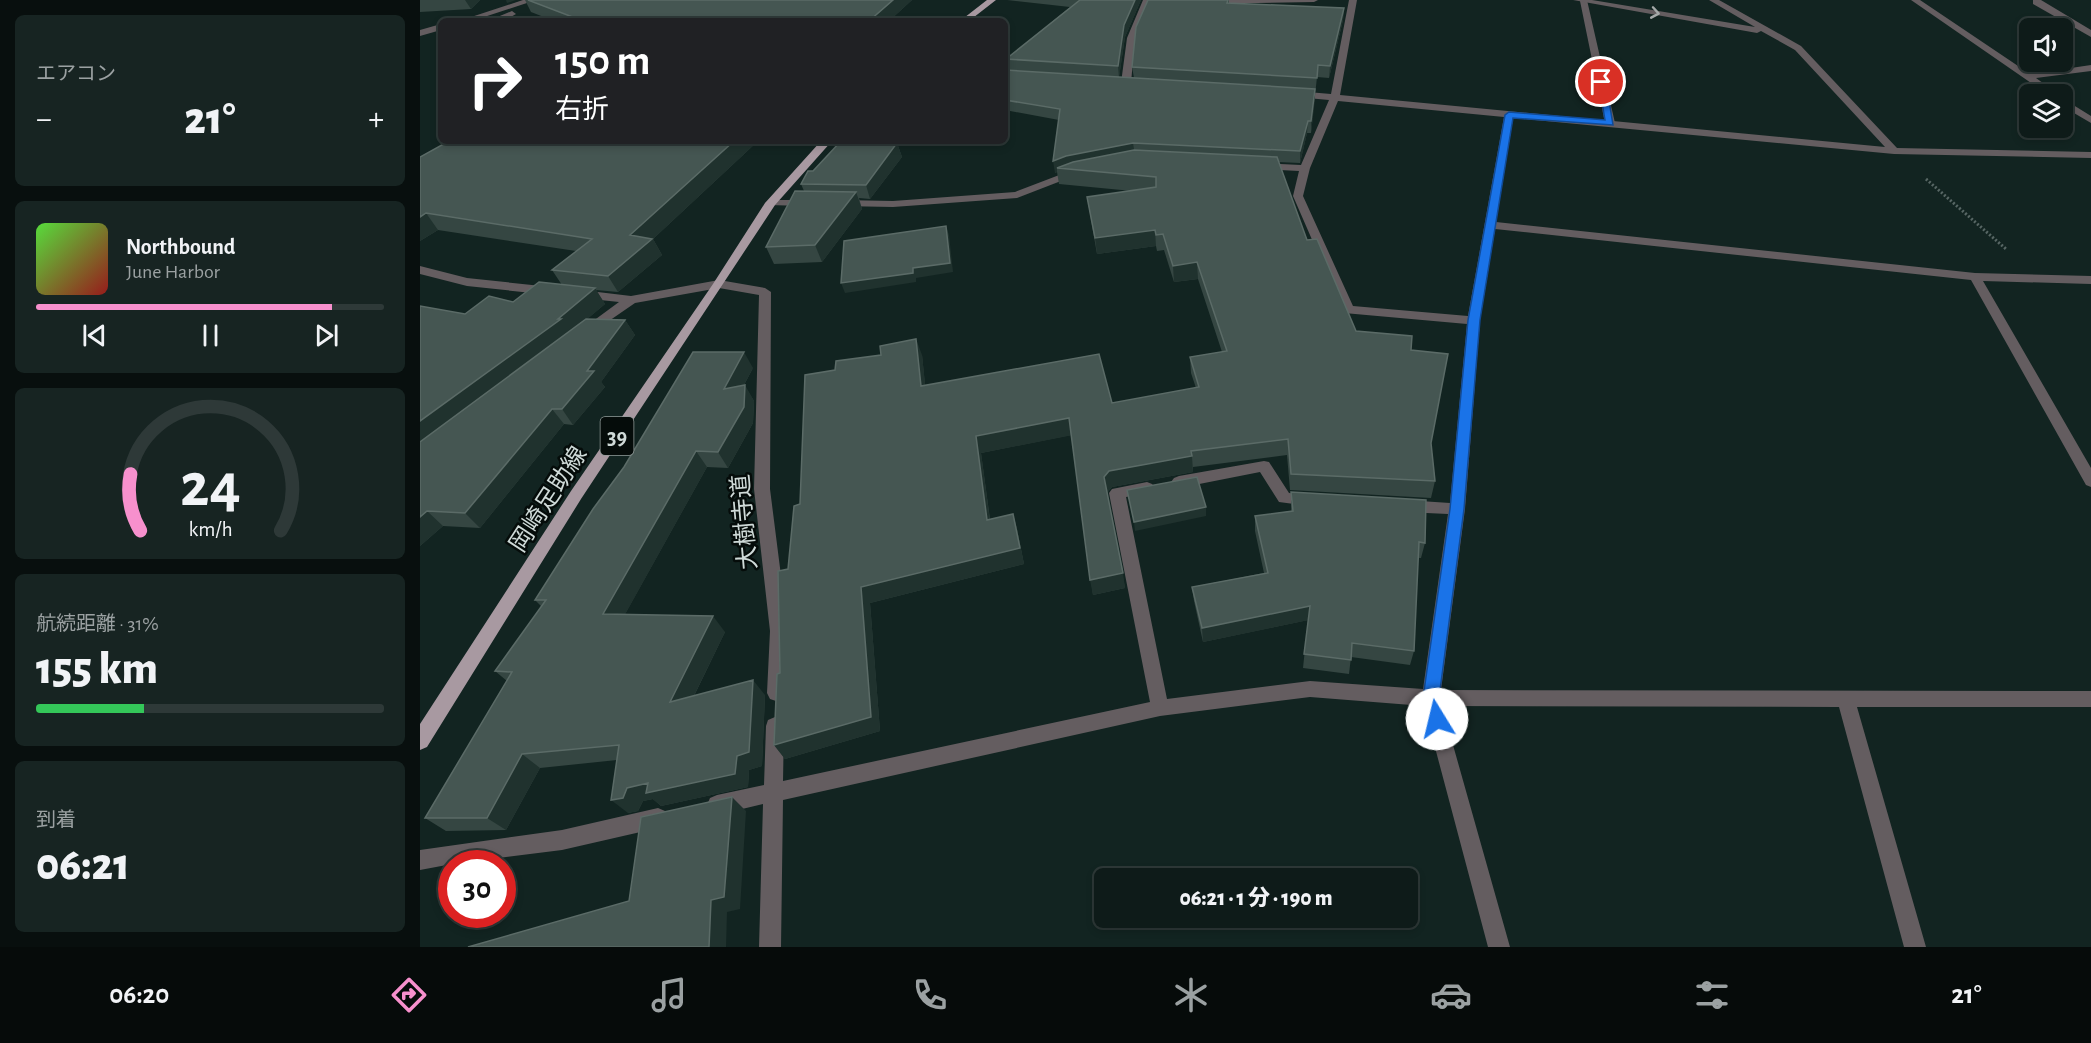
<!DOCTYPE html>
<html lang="ja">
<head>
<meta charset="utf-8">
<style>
  :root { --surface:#0e1b19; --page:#172422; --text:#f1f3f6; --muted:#9ba1a2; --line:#2e3938; --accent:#f790cd }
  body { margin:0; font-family:"Alegreya Sans","Noto Sans JP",sans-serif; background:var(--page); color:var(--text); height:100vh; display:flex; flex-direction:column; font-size:22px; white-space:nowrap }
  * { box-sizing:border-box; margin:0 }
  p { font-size:20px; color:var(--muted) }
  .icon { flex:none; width:33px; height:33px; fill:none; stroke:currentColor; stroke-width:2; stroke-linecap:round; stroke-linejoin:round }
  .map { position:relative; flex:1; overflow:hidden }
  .side { display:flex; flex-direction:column; gap:15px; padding:15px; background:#080f0e; width:420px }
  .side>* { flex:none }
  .top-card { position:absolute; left:18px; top:18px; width:570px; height:126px; border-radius:9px; box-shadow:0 3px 9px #0003,0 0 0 2px var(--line); background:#202124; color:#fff; overflow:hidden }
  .controls { position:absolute; left:1599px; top:18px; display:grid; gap:12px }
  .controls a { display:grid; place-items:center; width:54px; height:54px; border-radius:9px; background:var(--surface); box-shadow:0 3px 9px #0003,0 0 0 2px var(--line); font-size:30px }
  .speed { position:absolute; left:18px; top:850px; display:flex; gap:12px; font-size:30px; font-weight:700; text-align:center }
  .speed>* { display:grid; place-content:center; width:78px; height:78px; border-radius:50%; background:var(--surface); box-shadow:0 3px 9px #0003,0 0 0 2px var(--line); line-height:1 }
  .speed .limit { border:9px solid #d22; background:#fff; color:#111 }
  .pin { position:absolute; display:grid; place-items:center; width:51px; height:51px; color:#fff; margin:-26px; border:3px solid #fff; border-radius:50%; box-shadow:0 2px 6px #0007 }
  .me { position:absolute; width:66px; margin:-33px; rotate:351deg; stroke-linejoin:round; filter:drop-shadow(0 0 4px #0008) }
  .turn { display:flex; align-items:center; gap:21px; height:126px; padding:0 18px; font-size:27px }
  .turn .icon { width:78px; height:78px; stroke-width:2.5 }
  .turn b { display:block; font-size:42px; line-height:51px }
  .big { font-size:45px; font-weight:800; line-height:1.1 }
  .side .tile { flex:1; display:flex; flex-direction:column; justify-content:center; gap:9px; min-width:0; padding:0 21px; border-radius:9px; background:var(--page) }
  .side .dial { align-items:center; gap:0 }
  .dial svg { height:156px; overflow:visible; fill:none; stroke:var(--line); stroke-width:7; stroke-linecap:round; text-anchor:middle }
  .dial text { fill:var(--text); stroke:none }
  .song { display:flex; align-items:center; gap:18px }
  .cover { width:72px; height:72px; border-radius:9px; background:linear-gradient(135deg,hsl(110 70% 55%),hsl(0 70% 35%)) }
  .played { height:6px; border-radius:3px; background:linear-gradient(90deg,var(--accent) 85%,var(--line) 85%) }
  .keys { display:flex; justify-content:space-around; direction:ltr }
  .heat { display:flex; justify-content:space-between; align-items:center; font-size:33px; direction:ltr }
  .charge { height:9px; border-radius:4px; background:linear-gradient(90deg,#34c759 31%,var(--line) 0) }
  .trip { position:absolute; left:674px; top:868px; width:324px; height:60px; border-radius:9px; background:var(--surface); box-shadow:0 3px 9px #0003,0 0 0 2px var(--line); font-weight:800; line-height:60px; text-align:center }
  .tabs { display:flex; height:96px; justify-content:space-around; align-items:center; background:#060b0a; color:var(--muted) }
  .tabs .icon { width:42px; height:42px }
  .tabs .current { color:var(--accent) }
  .tabs b { font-size:27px; color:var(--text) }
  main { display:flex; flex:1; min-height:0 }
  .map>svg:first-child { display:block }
</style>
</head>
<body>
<main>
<section class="side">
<div class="tile"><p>エアコン</p>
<div class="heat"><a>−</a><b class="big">21°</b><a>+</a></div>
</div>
<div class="tile">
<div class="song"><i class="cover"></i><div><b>Northbound</b><p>June Harbor</p></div></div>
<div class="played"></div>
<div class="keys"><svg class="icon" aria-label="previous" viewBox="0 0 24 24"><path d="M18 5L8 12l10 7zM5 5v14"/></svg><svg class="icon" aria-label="pause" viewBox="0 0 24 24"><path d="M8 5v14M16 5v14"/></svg><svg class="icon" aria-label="next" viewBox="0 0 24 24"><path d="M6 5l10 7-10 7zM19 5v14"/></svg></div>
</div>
<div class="tile dial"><svg viewBox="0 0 100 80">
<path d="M14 69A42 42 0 1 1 86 69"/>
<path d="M14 69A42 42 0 0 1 9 40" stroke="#f790cd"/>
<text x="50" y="56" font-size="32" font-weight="700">24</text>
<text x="50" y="72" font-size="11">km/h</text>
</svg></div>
<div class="tile"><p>航続距離 · 31%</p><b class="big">155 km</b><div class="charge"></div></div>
<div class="tile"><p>到着</p><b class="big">06:21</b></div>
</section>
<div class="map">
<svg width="1671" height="947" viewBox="0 0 1671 947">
  <rect width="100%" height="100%" fill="#122421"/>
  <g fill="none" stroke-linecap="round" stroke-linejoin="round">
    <path stroke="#576664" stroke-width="3" stroke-dasharray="2 2" stroke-linecap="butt" d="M1506,179L1586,249"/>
    <path fill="#645d60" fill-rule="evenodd" d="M723,0H731L715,38L711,83L706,86L701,83L707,38Z
      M1167,0L1195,123L1190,126L1185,123L1160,1Z"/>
    <path fill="#645d60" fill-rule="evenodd" d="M103,0H116L52,21H39Z
      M744,0H898L894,2L778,4L748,2Z
      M929,0H937L920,95L1465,147L1375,50L1341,31L1337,33L1153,0H1172L1335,27L1289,0H1299L1381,46L1477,148L1671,152V158L1474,154L1093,118L1076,222L1555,273L1671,276V284L1563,281L1671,468V487L1666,485L1551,280L1075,229L1060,320L1045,509L1021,690L1671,691V707H1437L1506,947H1484L1419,707L1022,706L1090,947H1068L1004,706L890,697L740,716L363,800L361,947H339L343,804L297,815L290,812L287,805L290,798L297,795L344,785L346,726L348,720L355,717L362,720L364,726L363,781L730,702L689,493L692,489L727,482L732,484L735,488L732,492L706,497L747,699L890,681L1003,689L1028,514L985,512L980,510L977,506L980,502L985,500L1030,503L1047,324L924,313L873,196L879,171L840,169L835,166L840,163L881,165L909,100L876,97L871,94L876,91L911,94ZM918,101L1084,117L1048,316L933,306L883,196L890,168Z
      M1491,0H1500L1610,74L1671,65V71L1616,78L1638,94H1627Z
      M1613,0H1621L1671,30V37L1613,4Z
      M92,11L96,14L89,18L96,21H81L75,18Z
      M21,24V30L0,36V30Z
      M1642,98L1671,116V123L1642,106Z
      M655,169L660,172L659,174L597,198L473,207L420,206L414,203L420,200L473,201L595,192Z
      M351,200H387L393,203L387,206L347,205L345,203Z
      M0,266L47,278L131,287L137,291L131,295L47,286L0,274Z
      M299,280L345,288L351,292L350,489L368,631L365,693L362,699L356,701L350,699L347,693L350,631L334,489L339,295L299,288L215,303L170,334L165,333L164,330L165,327L199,302L161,298L155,294L161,290L211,296Z
      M844,461L849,462L869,493L894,496L897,500L894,504L889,506L859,502L840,472L759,488L754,486L751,482L754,478L759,476Z
      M238,808L245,811L248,818L245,825L238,828L142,850L32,864L0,870V850L142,830Z"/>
    <path fill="#a899a1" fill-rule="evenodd" d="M567,0H576L549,21H540Z
      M401,141H412L355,205L161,499L7,747L0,750V724L151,491L293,284L345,203Z"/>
  </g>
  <path fill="#354642" d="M0,0H60L51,9L0,12Z
    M105,0H492L469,21H134L111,12Z
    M587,0H721L705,37L699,77L714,78L712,67L728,0H809V3L924,8L923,20L909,78L897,77L891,133H887L880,163L858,162L887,240L936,331L991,350L1011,443L1015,481L1011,498L870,490L867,455L773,467V472L692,487L687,493L705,588L673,595L651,435L561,453L570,519L593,514L597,529L604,564L450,603L460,731L365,759L354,745L368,569L380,504L502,355L505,385L692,403L776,388L771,373L770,357L802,352L778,279L754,282L744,250L737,251L736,246L677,254L667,197L712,191L639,184L637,172L635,173L639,120L585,110V71H588L586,59L650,7Z
    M337,142L233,239L242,255L198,292L176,290L185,304L167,319L205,320L215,335L181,382L185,387L153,425L144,424L60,528L23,526L0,546L45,314L93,302L142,285L132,270L156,251L18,230L0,241V157Z
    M477,143L482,157L450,199L439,198L442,209L402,262L354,264L346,247L384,191L381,184L393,171Z
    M333,368L324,385L334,401L333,423L308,468L287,467L205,614L305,632L274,696L345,695L342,766L329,770L328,787L241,806L233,799L223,801L218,811L208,813L197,760L120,768L86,830L26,831L5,818L87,681L75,671L122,607L115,600Z
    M871,492L1005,543L1001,558H998L994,651L990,665L931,657L929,674L883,668L888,620L783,642L774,601L772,587L844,573L835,531V516L871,511Z"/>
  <path fill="#20322e" d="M45,0H60L51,9Z
    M86,0H96L87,3Z
    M473,0H492L469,21H449Z
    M715,0H721L705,37L699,78L698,66L704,25Z
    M924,8L923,20L909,78L910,66Z
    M895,89V100L891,133V121Z
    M888,121L887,133L880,163V151Z
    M314,141H336L337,142L233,239L242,255L198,292L188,276L210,235Z
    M477,143L482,157L450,199L446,185Z
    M713,143L715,155L637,168V172L635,173L633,161L646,156Z
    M436,192L442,209L402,262L395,245Z
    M6,213L18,230L0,241V217Z
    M526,226L529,235L533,272L496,278V282L425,293L421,283Z
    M735,230L736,246L677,254L675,238Z
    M777,262L778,279L754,282L753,266Z
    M175,288L185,304L151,333L0,447V421L138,319Z
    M205,320L215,335L181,382L185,387L153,425L142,409L167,371Z
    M496,339L502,355L507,402L501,386Z
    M324,352L333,368L313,405L304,389Z
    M325,385L334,401L333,423L308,468L298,452Z
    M132,409L144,424L60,528L45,513Z
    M649,418L653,435L561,453L572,536L567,520L556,436Z
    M276,451L287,467L197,629L183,614Z
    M772,456L773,472L692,487L687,493L684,477L689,471Z
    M786,507V516L715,531L714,522Z
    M7,511L23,526L0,546V517Z
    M593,514L597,529L604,564L450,603L460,731L365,759L354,745L441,587Z
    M703,573L705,588L673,595L670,580Z
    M890,606L889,620L783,642L782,628Z
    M293,616L305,632L264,716L250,702Z
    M333,680L345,695L342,766L329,770L328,787L241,806L233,799L223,801L218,811L208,813L191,800L207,788L317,756Z
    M102,754L120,768L86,830L67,818Z
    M312,797L326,811L320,909L307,912L306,947H289L291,900Z"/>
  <path fill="#455652" stroke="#5b6b67" stroke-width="1.5" d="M108,0H473L449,21H163Z
    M660,0H715L704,25L698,66L586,59Z
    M728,0H808L807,3L924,8L910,66L898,65L897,78L712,67L716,27Z
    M585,70L895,89L891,121H888L880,151L713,143L646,156L633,161L640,109L585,100Z
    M29,141H314L210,235L232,239L188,276L132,270L172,239L6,213L0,217V157Z
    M421,141H453L477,143L446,185L381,184L388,171H393Z
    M714,150L857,157L887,240L897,239L936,331L992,336L991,350L1028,354L1011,443L1015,481L871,474L868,439L771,451L772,456L689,471L684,477L703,573L670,580L649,418L556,436L567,520L593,514L600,548L441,587L451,717L354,745L357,674L360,673L358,571L368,569L374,506L380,504L385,375L415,370L416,361L461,355L460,346L496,339L501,386L679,354L692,403L779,387L770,357L807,351L777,262L753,266L743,234L736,235L735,230L675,238L667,197L736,187V177L637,168L653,162Z
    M375,191L436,192L395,245L346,247Z
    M526,226L530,263L493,268V273L421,283L424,241Z
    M119,282L175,288L138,319H141L0,421V306L45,314L69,296L93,302Z
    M166,319L205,320L167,371H174L142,409H132L45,513L7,511L0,517V442Z
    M273,352H324L304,389L325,385L324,407L298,452L276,451L183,614L293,616L250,702L333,680L329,752L317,756L315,774L226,793L228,783L207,788L203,798L191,800L199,745L102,754L67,818H5L92,672L75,671L126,600H115L173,509L204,467Z
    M777,477L786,507L714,522L707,490Z
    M871,492L1006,500L1005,543L999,542L994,651L932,643L931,660L884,654L890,606L782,628L772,587L848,573L835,516L873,511Z
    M312,797L304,897L291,900L289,947H48L209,901L221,817Z"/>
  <defs><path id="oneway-chevron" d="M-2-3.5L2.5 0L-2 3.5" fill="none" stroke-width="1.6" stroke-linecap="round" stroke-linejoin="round" transform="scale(1.5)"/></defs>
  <use stroke="#a4a8a8" href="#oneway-chevron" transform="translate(1235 13) rotate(10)"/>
  <path fill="#1a73e8" stroke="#114b97" stroke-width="1.5" d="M1178,80L1186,82L1193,125L1093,118L1060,320L1044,509L1019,698L1025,719L1023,724L1017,727L1011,724L1003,698L1030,509L1048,320L1085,115L1089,112L1185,120Z"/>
  <g text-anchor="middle" stroke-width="5" stroke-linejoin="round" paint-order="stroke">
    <rect fill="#050c0a" stroke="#929c9a" stroke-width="1.5" x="180.5" y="417" width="33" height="38" rx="4.5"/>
    <g font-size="22" font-weight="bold" fill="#cfdad8">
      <text x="197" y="444">39</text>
    </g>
    <g font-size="24" fill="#cfdad8" stroke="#050c0a">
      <text transform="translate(128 499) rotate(-57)" y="8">岡崎足助線</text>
      <text transform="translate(324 522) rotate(-95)" y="8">大樹寺道</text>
    </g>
  </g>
</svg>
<div class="controls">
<a><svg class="icon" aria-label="sound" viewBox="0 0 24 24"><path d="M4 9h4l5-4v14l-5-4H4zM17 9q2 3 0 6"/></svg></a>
<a><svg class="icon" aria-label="layers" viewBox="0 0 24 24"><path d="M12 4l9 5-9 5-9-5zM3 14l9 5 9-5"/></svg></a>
</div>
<div class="speed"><div class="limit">30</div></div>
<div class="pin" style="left:1181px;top:82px;background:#d93025"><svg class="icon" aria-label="arrive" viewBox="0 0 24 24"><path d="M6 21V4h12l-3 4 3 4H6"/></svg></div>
<svg class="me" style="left:1017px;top:719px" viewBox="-20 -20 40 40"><circle r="19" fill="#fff"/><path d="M0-13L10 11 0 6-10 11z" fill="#1a73e8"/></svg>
<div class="trip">06:21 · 1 分 · 190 m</div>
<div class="top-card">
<div class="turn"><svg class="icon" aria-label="right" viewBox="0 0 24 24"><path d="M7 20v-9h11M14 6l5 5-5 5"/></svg><div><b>150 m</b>右折</div></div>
</div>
</div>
</main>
<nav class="tabs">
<b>06:20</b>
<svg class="icon current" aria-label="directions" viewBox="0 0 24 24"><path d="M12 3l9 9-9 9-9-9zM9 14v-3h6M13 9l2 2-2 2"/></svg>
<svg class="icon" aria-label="music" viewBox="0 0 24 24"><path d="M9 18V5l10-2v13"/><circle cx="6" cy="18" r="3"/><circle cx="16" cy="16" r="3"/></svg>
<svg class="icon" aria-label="phone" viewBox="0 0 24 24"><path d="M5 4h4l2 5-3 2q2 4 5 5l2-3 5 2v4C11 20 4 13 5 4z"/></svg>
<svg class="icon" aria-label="climate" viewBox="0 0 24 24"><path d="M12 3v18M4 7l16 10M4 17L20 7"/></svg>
<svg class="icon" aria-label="car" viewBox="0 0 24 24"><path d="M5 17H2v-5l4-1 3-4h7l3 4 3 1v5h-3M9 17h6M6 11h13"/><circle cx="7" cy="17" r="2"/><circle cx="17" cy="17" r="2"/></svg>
<svg class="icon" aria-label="filters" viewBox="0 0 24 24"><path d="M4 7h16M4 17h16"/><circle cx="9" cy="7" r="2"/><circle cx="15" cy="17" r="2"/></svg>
<b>21°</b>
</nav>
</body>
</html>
